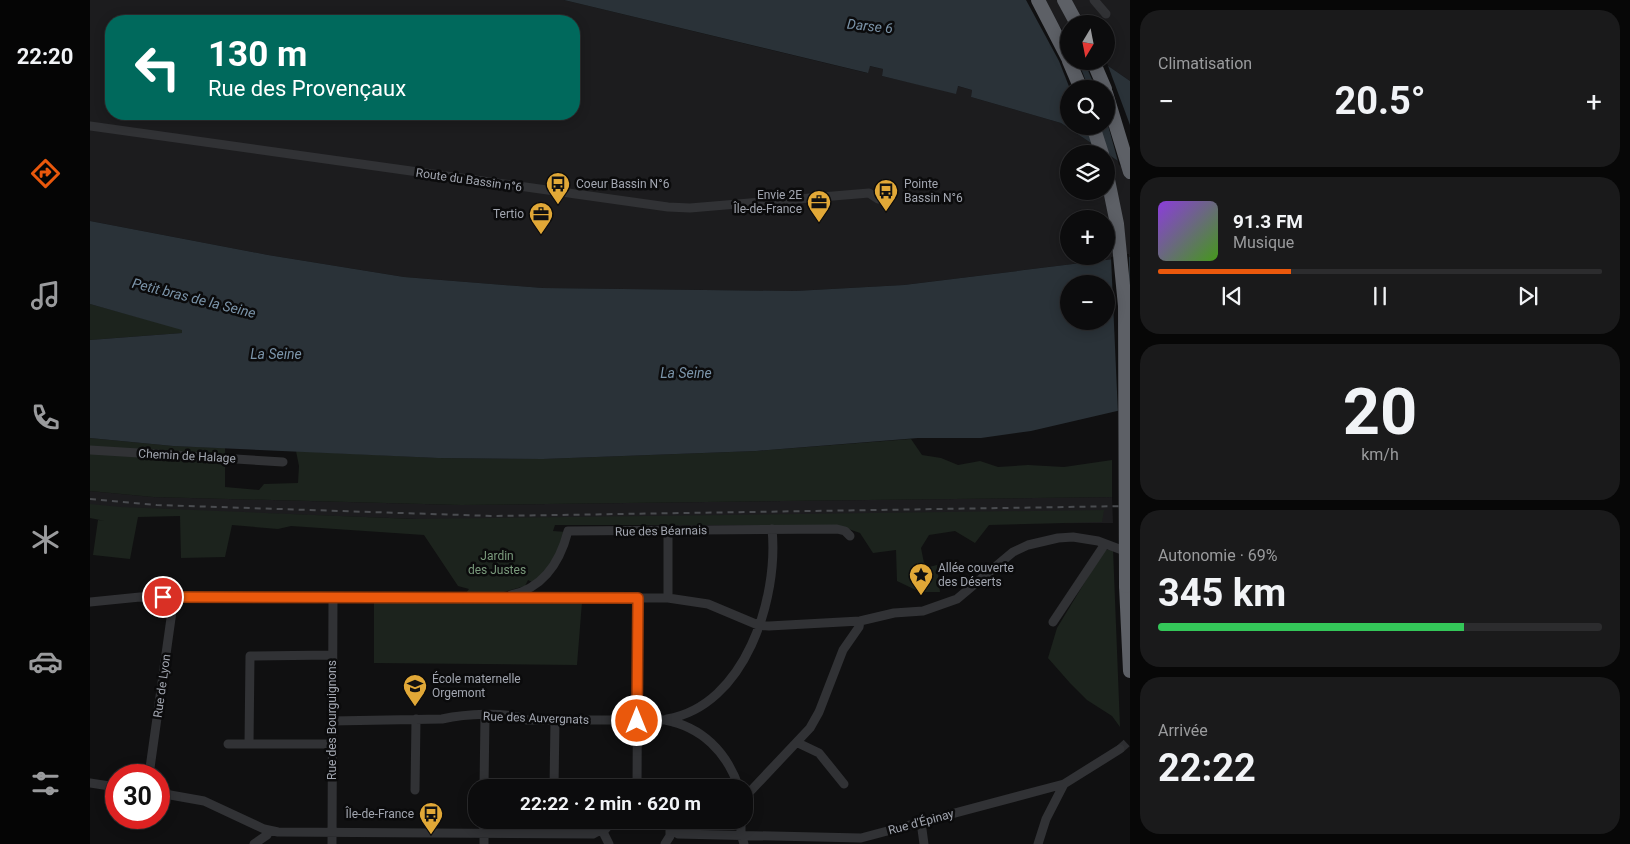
<!DOCTYPE html>
<html lang="fr">
<head>
<meta charset="utf-8">
<style>
  :root { --surface:#0c0c0d; --page:#1a1a1b; --text:#f1f3f6; --muted:#9a9b9d; --line:#2c2c2e; --accent:#ea580c }
  body { margin:0; font-family:Roboto,sans-serif; background:var(--page); color:var(--text); height:100vh; display:flex; flex-direction:column; font-size:19px; white-space:nowrap }
  * { box-sizing:border-box; margin:0 }
  p { font-size:16px; color:var(--muted) }
  .icon { flex:none; width:28px; height:28px; fill:none; stroke:currentColor; stroke-width:2; stroke-linecap:round; stroke-linejoin:round }
  .map { position:relative; flex:1; overflow:hidden }
  .panel { display:flex; flex-direction:column; gap:10px; padding:10px; background:#070707; width:500px }
  .panel>* { flex:none }
  .top-card { position:absolute; left:15px; top:15px; width:475px; height:105px; border-radius:20px; box-shadow:0 2px 12px #0003,0 0 0 1px var(--line); background:#00695c; color:#fff; overflow:hidden }
  .needle { width:32px; rotate:190deg }
  .fabs { position:absolute; left:970px; top:15px; display:grid; gap:10px }
  .fabs a { display:grid; place-items:center; width:55px; height:55px; border-radius:50%; background:var(--surface); box-shadow:0 2px 12px #0003,0 0 0 1px var(--line); font-size:25px }
  .speed { position:absolute; left:15px; top:764px; display:flex; gap:10px; font-size:25px; font-weight:700; text-align:center }
  .speed>* { display:grid; place-content:center; width:65px; height:65px; border-radius:50%; background:var(--surface); box-shadow:0 2px 12px #0003,0 0 0 1px var(--line); line-height:1 }
  .speed .limit { border:8px solid #d22; background:#fff; color:#111 }
  .pin { position:absolute; display:grid; place-items:center; width:42px; height:42px; color:#fff; margin:-21px; border:2px solid #fff; border-radius:50%; box-shadow:0 1px 5px #0007 }
  .me { position:absolute; width:55px; margin:-28px; rotate:0deg; stroke-linejoin:round; filter:drop-shadow(0 0 4px #0008) }
  .turn { display:flex; align-items:center; gap:18px; height:105px; padding:0 20px; font-size:22px }
  .turn .icon { width:65px; height:65px; stroke-width:2.5 }
  .turn b { display:block; font-size:35px; line-height:42px }
  .big { font-size:38px; font-weight:700; line-height:1.1 }
  .panel .tile { flex:1; display:flex; flex-direction:column; justify-content:center; gap:8px; min-width:0; padding:0 18px; border-radius:20px; background:var(--page) }
  .panel .dial { align-items:center; gap:0 }
  .dial b { font-size:65px; line-height:1 }
  .song { display:flex; align-items:center; gap:15px }
  .cover { width:60px; height:60px; border-radius:8px; background:linear-gradient(135deg,hsl(270 70% 55%),hsl(100 70% 35%)) }
  .played { height:5px; border-radius:2px; background:linear-gradient(90deg,var(--accent) 30%,var(--line) 30%) }
  .keys { display:flex; justify-content:space-around; direction:ltr }
  .heat { display:flex; justify-content:space-between; align-items:center; font-size:28px; direction:ltr }
  .charge { height:8px; border-radius:4px; background:linear-gradient(90deg,#34c759 69%,var(--line) 0) }
  .trip { position:absolute; left:378px; top:779px; width:285px; height:50px; border-radius:20px; background:var(--surface); box-shadow:0 2px 12px #0003,0 0 0 1px var(--line); font-weight:700; line-height:50px; text-align:center }
  main { display:flex; flex:1; min-height:0 }
  .tab-bar { display:flex; flex-direction:column; width:90px; justify-content:space-around; align-items:center; background:#050505; color:var(--muted) }
  .tab-bar .icon { width:35px; height:35px }
  .tab-bar .on { color:var(--accent) }
  .tab-bar b { font-size:22px; color:var(--text) }
  .map>svg:first-child { display:block }
</style>
</head>
<body>
<main>
<nav class="tab-bar">
<b>22:20</b>
<svg class="icon on" aria-label="directions" viewBox="0 0 24 24"><path d="M12 3l9 9-9 9-9-9zM9 14v-3h6M13 9l2 2-2 2"/></svg>
<svg class="icon" aria-label="music" viewBox="0 0 24 24"><path d="M9 18V5l10-2v13"/><circle cx="6" cy="18" r="3"/><circle cx="16" cy="16" r="3"/></svg>
<svg class="icon" aria-label="phone" viewBox="0 0 24 24"><path d="M5 4h4l2 5-3 2q2 4 5 5l2-3 5 2v4C11 20 4 13 5 4z"/></svg>
<svg class="icon" aria-label="climate" viewBox="0 0 24 24"><path d="M12 3v18M4 7l16 10M4 17L20 7"/></svg>
<svg class="icon" aria-label="car" viewBox="0 0 24 24"><path d="M5 17H2v-5l4-1 3-4h7l3 4 3 1v5h-3M9 17h6M6 11h13"/><circle cx="7" cy="17" r="2"/><circle cx="17" cy="17" r="2"/></svg>
<svg class="icon" aria-label="filters" viewBox="0 0 24 24"><path d="M4 7h16M4 17h16"/><circle cx="9" cy="7" r="2"/><circle cx="15" cy="17" r="2"/></svg>
</nav>
<div class="map">
<svg width="1040" height="844" viewBox="0 0 1040 844">
  <rect width="100%" height="100%" fill="#101011"/>
  <path fill="#1c1c1e" fill-rule="evenodd" d="M0,0H474L777,73L779,66L793,69L792,76L866,93L867,86L882,90L881,97L971,123L1040,169V257L814,285L705,291L453,288L314,277L178,255L0,221ZM21,21H484V114H21ZM979,154H1016V191H979ZM979,219H1016V256H979Z
    M940,0H1040V81L1011,61H1016V24H979V40Z
    M0,491L63,497L371,505L1022,497L1023,523L457,524L0,507Z"/>
  <path fill="#1c231d" d="M0,304L92,329V333L0,340Z
    M0,438L83,446L135,448V487L169,490L174,484L208,483L209,466L206,451L348,458L453,459L666,451L821,439L832,455L851,458L868,465L890,461L908,467L938,465L974,467L1022,460V497L371,505L63,497L0,491Z
    M0,504L31,507L324,519L1014,510L1012,522L899,525L885,543L865,531L839,535L831,548L835,568L847,565L850,592H830L807,581L806,550L783,553L770,533L747,525H465L463,531L476,532L466,559L444,583L438,580L435,586L414,592L376,593L379,589L368,586L334,535L201,526L188,529L142,525L135,557L91,558L90,516L48,517L40,559L3,555L8,520L15,521L0,518Z
    M1023,549L1030,727L1022,716L997,700L980,683L958,658L967,628L1012,554L1016,550Z
    M284,601L492,602L487,665L284,663Z"/>
  <path fill="#2a3238" fill-rule="evenodd" d="M474,0H940L979,61H1011L1040,81V169L971,123L881,97L882,90L868,86L866,94L792,76L793,69L780,66L778,73ZM979,89H1016V126H979Z
    M0,221L178,255L314,277L453,288L705,291L814,285L1040,257V408L941,431L891,438H828L666,451L453,459L348,458L83,446L0,438V340L92,333V330L0,304ZM979,284H1016V321H979Z"/>
  <path fill="#101011" d="M936,0H944L975,32L979,39V61H988L999,89H980L969,61Z
    M994,61L1017,63L1040,125V172L1029,165L1016,118V89H1006Z
    M1039,254L1040,410L1028,414L1021,257Z"/>
  <g fill="none" stroke-linecap="round" stroke-linejoin="round">
    <path stroke="#2d2e31" stroke-width="9" stroke-dasharray="9 4.5" stroke-linecap="butt" d="M1030,749L1040,740"/>
    <path stroke="#313235" stroke-width="9" d="M1004,0L1016,14
      M0,126L578,207L600,208L779,193L788,199
      M0,450L193,462
      M578,531V598
      M421,595C453,588 470,562 478,531L747,529L755,531L760,536
      M0,602L50,597L578,598L618,604L668,625L679,626L770,621L804,613L833,611L867,599L923,552L938,545L968,538L983,537L1008,541L1040,553
      M963,622L1015,544
      M577,719C655,706 689,598 682,529
      M242,721L352,719C375,714 415,711 437,720H575C612,727 637,752 649,788
      M708,743L729,753L754,784
      M138,744H242
      M159,744L160,656L242,655
      M59,775L84,597
      M0,783L26,787
      M394,788L395,716
      M464,788L465,720
      M547,788L548,598
      M325,790L326,719
      M69,793L114,801L174,829L188,832L503,834L516,827
      M654,798L720,728L729,712L753,650L769,627L770,621
      M570,820L588,834L771,838L974,784L1030,749
      M651,820V834L654,844
      M831,822L834,844
      M164,844L177,835L179,831
      M242,844L243,597
      M394,844V820
      M519,844L513,832L523,820
      M575,844L580,836V829
      M948,844L956,819L974,784"/>
    <path stroke="#5d6066" stroke-width="14" d="M948,0L979,60
      M974,0L987,24
      M979,61L991,89
      M1003,61L1015,89
      M1016,93L1040,172
      M1003,126L1012,154
      M1036,586L1040,671"/>
    <path stroke="#4a4c50" stroke-width="2" stroke-dasharray="6 5" stroke-linecap="butt" d="M0,499L67,505L403,516L1040,506"/>
    <path stroke="#5d6066" stroke-width="14" d="M1016,170L1027,224L1035,306L1036,586"/>
  </g>
  <g fill="none" stroke-linecap="round" stroke-linejoin="round">
    <g stroke="#983908" stroke-width="12">
      <path id="route" d="M73,597L548,598L547,721"/>
    </g>
    <use href="#route" stroke="#ea580c" stroke-width="9"/>
  </g>
  <defs>
    <g id="bus-pin" transform="scale(1.25)"><path d="M0 17L-7.5 6A9.5 9.5 0 1 1 7.5 6Z" fill="#e1a837" stroke="#0b0b0c"/><path d="M-5-6H5V4H4V6H2V4H-2V6H-4V4H-5ZM-3.5-4V0h7V-4ZM-3.5 1.2v1.5H-2V1.2ZM2 1.2v1.5H3.5V1.2Z" fill="#111"/></g>
    <g id="office-pin" transform="scale(1.25)"><path d="M0 17L-7.5 6A9.5 9.5 0 1 1 7.5 6Z" fill="#e1a837" stroke="#0b0b0c"/><path d="M-6-3h4V-5.5h4V-3h4V5H-6ZM-1-4.5V-3h2v-1.5ZM-6 0V1H6V0Z" fill="#111"/></g>
    <g id="sight-pin" transform="scale(1.25)"><path d="M0 17L-7.5 6A9.5 9.5 0 1 1 7.5 6Z" fill="#e1a837" stroke="#0b0b0c"/><path d="M0-6L1.8-2.2L6-1.7L2.9 1.2L3.7 5.4L0 3.3L-3.7 5.4L-2.9 1.2L-6-1.7L-1.8-2.2Z" fill="#111"/></g>
    <g id="school-pin" transform="scale(1.25)"><path d="M0 17L-7.5 6A9.5 9.5 0 1 1 7.5 6Z" fill="#e1a837" stroke="#0b0b0c"/><path d="M0-5L7-2L0 1L-7-2ZM-4 1L0 2.5L4 1V4Q0 6-4 4Z" fill="#111"/></g>
  </defs>
  <g fill-rule="evenodd">
    <use href="#bus-pin" x="468" y="184"/>
    <use href="#bus-pin" x="796" y="191"/>
    <use href="#office-pin" x="729" y="202"/>
    <use href="#office-pin" x="451" y="214"/>
    <use href="#sight-pin" x="831" y="575"/>
    <use href="#school-pin" x="325" y="686"/>
    <use href="#bus-pin" x="341" y="814"/>
  </g>
  <g text-anchor="middle" stroke-width="5" stroke-linejoin="round" paint-order="stroke">
    <g font-size="12" fill="#a2a6b0" stroke="#0b0b0c">
      <text transform="translate(379 180) rotate(8)" y="4">Route du Bassin n°6</text>
      <text transform="translate(97 456) rotate(3)" y="4">Chemin de Halage</text>
      <text transform="translate(571 531) rotate(-1)" y="4">Rue des Béarnais</text>
      <text transform="translate(72 686) rotate(-82)" y="4">Rue de Lyon</text>
      <text transform="translate(446 718) rotate(2)" y="4">Rue des Auvergnats</text>
      <text transform="translate(242 720) rotate(-90)" y="4">Rue des Bourguignons</text>
      <text transform="translate(831 822) rotate(-15)" y="4">Rue d'Épinay</text>
    </g>
    <g font-size="12" fill="#a2a6b0" stroke="#0b0b0c" text-anchor="start">
      <text x="486" y="188">Coeur Bassin N°6</text>
      <text x="814" y="188">Pointe<tspan x="814" dy="14">Bassin N°6</tspan></text>
      <text x="712" y="199" text-anchor="end">Envie 2E<tspan x="712" dy="14">Île-de-France</tspan></text>
      <text x="434" y="218" text-anchor="end">Tertio</text>
      <text x="848" y="572">Allée couverte<tspan x="848" dy="14">des Déserts</tspan></text>
      <text x="342" y="683">École maternelle<tspan x="342" dy="14">Orgemont</tspan></text>
      <text x="324" y="818" text-anchor="end">Île-de-France</text>
    </g>
    <g font-size="12" fill="#7a9a7c" stroke="#0b0b0c">
      <text x="407" y="560">Jardin<tspan x="407" dy="14">des Justes</tspan></text>
    </g>
    <g font-size="14" font-style="italic" fill="#7b94a9" stroke="#0b0b0c">
      <text transform="translate(780 26) rotate(6)" y="5">Darse 6</text>
      <text transform="translate(104 298) rotate(14)" y="5">Petit bras de la Seine</text>
      <text x="186" y="359">La Seine</text>
      <text x="596" y="378">La Seine</text>
    </g>
  </g>
</svg>
<div class="fabs">
<a><svg class="needle" viewBox="-14 -14 28 28"><path d="M0-13l5 13h-10z" fill="#e53935"/><path d="M0 13l5-13h-10z" fill="#9a9b9d"/></svg></a>
<a><svg class="icon" aria-label="search" viewBox="0 0 24 24"><circle cx="10" cy="10" r="6"/><path d="M15 15l6 6"/></svg></a>
<a><svg class="icon" aria-label="layers" viewBox="0 0 24 24"><path d="M12 4l9 5-9 5-9-5zM3 14l9 5 9-5"/></svg></a>
<a>+</a>
<a>−</a>
</div>
<div class="speed"><div class="limit">30</div></div>
<div class="pin" style="left:73px;top:597px;background:#d93025"><svg class="icon" aria-label="arrive" viewBox="0 0 24 24"><path d="M6 21V4h12l-3 4 3 4H6"/></svg></div>
<svg class="me" style="left:547px;top:721px" viewBox="-20 -20 40 40"><circle r="17" fill="#ea580c" stroke="#fff" stroke-width="3"/><path d="M0-11L8 9 0 5-8 9z" fill="#fff"/></svg>
<div class="trip">22:22 · 2 min · 620 m</div>
<div class="top-card">
<div class="turn"><svg class="icon" aria-label="left" viewBox="0 0 24 24"><path d="M17 20v-9H6M10 6l-5 5 5 5"/></svg><div><b>130 m</b>Rue des Provençaux</div></div>
</div>
</div>
<section class="panel">
<div class="tile"><p>Climatisation</p>
<div class="heat"><a>−</a><b class="big">20.5°</b><a>+</a></div>
</div>
<div class="tile">
<div class="song"><i class="cover"></i><div><b>91.3 FM</b><p>Musique</p></div></div>
<div class="played"></div>
<div class="keys"><svg class="icon" aria-label="previous" viewBox="0 0 24 24"><path d="M18 5L8 12l10 7zM5 5v14"/></svg><svg class="icon" aria-label="pause" viewBox="0 0 24 24"><path d="M8 5v14M16 5v14"/></svg><svg class="icon" aria-label="next" viewBox="0 0 24 24"><path d="M6 5l10 7-10 7zM19 5v14"/></svg></div>
</div>
<div class="tile dial"><b>20</b><p>km/h</p></div>
<div class="tile"><p>Autonomie · 69%</p><b class="big">345 km</b><div class="charge"></div></div>
<div class="tile"><p>Arrivée</p><b class="big">22:22</b></div>
</section>
</main>
</body>
</html>
